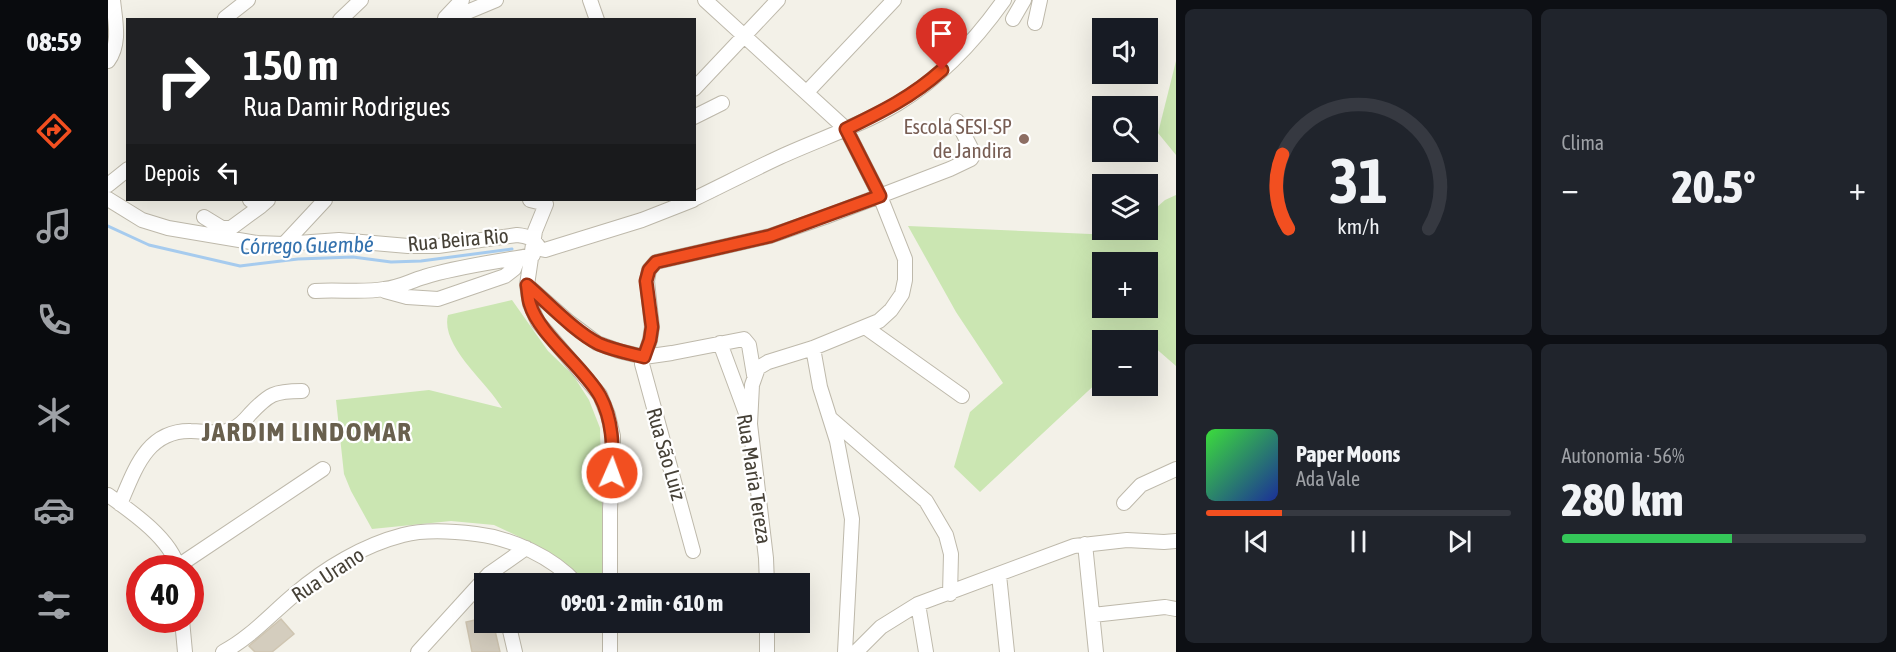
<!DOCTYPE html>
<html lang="pt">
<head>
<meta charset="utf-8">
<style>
  :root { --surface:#171b24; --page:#20242c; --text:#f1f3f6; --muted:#9ea1a6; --line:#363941; --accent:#f24f20 }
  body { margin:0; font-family:"Asap Condensed",sans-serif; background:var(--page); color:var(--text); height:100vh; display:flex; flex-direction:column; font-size:22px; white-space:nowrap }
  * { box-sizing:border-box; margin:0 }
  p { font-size:20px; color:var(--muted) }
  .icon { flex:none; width:33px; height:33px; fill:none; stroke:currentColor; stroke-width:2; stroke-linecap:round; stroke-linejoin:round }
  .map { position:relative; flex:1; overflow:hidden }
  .side { display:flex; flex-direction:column; gap:9px; padding:9px; background:#0d0f14; width:720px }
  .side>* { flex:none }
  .hud { position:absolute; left:18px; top:18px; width:570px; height:183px; border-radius:0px; box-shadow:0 6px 24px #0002; background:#202124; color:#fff; overflow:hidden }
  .fabs { position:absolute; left:984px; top:18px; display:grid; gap:12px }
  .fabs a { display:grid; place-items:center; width:66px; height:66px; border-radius:0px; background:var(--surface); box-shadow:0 6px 24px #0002; font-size:30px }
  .speed { position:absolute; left:18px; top:555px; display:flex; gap:12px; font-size:30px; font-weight:700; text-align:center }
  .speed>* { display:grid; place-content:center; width:78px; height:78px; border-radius:50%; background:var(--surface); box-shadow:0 6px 24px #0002; line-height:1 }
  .speed .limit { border:9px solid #d22; background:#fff; color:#111 }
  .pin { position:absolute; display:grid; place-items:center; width:51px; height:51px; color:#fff; margin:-62px -26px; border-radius:50% 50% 50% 0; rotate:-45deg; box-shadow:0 0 6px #0007 }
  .pin .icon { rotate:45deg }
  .me { position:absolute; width:66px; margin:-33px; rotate:2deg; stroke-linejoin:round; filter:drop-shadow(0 0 4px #0008) }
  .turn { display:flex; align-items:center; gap:21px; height:126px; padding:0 18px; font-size:27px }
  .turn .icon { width:78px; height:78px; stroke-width:2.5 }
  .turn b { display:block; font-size:42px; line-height:51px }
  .then { display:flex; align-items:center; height:57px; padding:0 18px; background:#0003; gap:12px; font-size:22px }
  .big { font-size:45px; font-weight:800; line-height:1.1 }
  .side .widget { flex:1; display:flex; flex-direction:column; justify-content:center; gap:9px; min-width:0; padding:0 21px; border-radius:9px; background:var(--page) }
  .side .dial { align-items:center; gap:0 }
  .dial svg { height:156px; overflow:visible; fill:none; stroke:var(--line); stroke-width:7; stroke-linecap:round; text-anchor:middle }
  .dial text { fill:var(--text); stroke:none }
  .song { display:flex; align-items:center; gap:18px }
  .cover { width:72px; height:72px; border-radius:9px; background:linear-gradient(135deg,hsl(120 70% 55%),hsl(230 70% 35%)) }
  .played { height:6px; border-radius:3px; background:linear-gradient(90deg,var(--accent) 25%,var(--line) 25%) }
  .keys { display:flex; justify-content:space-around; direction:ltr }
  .heat { display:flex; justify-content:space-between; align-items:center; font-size:33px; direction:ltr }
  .charge { height:9px; border-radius:4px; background:linear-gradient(90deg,#34c759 56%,var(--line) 0) }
  .side .tiles { flex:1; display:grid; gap:9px; grid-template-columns:repeat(2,1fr) }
  .trip { position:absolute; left:366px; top:573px; width:336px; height:60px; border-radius:0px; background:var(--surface); box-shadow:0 6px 24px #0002; font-weight:800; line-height:60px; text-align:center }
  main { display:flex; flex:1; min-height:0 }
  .tab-bar { display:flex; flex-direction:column; width:108px; justify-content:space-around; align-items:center; background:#090b0e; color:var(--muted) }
  .tab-bar .icon { width:42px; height:42px }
  .tab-bar .active { color:var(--accent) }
  .tab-bar b { font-size:27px; color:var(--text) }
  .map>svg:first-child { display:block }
</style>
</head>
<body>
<main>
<nav class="tab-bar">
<b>08:59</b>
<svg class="icon active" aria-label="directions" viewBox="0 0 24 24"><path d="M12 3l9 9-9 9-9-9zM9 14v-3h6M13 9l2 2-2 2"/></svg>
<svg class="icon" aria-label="music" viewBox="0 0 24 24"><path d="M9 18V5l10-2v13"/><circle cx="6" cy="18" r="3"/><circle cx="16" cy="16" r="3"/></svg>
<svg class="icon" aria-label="phone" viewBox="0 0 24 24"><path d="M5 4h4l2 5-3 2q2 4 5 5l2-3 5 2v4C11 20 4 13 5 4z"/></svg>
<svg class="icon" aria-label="climate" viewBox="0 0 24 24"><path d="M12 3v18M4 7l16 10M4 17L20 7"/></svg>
<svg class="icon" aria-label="car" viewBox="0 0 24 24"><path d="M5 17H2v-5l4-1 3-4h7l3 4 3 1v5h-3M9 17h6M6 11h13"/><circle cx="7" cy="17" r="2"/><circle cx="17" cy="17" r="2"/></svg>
<svg class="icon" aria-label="filters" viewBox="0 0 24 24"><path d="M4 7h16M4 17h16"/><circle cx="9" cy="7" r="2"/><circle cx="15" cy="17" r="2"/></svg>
</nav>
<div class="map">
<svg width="1068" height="652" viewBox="0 0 1068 652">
  <rect width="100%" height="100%" fill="#f3f1e8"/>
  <path fill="#cbe6b2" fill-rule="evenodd" d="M1068,61V155L1050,133Z
    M1068,195V366L1037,339L1035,340H994V378L872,492L846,467L862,412L895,383L848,312L800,226L1028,236L1031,230H1040V215L1057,200ZM994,262H1040V308H994Z
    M404,300L440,351L465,375L481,400L492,428L496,583H478L455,562L422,542L386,525L343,521L264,529L243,491L236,474L228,400L321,390L394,408C380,383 332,346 340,315Z"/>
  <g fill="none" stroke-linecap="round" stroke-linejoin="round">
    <path stroke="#a6cbee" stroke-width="3" d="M0,226L41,245L132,266L190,259L245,257L283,262L313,261L404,249"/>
  </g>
  <path fill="#d4cdbe" stroke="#cfc5b1" stroke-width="1.5" d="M376,618V622H385L392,652H364L358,622Z
    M173,619L186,634L164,652H147L141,646Z"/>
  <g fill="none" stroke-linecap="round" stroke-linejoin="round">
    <g stroke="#beb9ab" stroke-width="16">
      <path id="minor" d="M482,0L489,20
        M597,0L738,129L772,196L797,259V280L794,294L783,310L771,321L705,348L660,362L650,368L644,385L642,424
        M117,18L140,0
        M337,18L354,0
        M905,19L916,0
        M232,20L253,0
        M340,20L388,0
        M927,23L932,0
        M0,61C13,43 7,21 5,0
        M586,89L670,0
        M699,92L786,0
        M586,117L614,103
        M0,185L20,169
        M0,199L34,220L60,228L149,243L176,244L231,240L300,246H330L409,235C421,236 426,239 432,249L437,250L534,220L585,200
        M586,199C615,185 644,170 672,157C711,139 752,126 789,104C831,79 867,41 896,0
        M142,200L153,206L160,200
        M422,200L438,204L427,231L419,285L422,304L430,322L492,395L500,415L505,436V456L502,509V584
        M96,217L114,228H123L153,206
        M176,244L217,200
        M419,285L461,322L489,343L511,351L536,357L564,353L636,339L641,345L646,375
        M207,291C230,289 254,293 276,289C291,288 302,281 316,277C351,266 389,262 425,255
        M277,291L299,297L330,299L397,276L406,269L410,258
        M757,327L854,396
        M612,343L642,424L658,558L659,584
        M705,348L712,387L729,441L744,519L737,652
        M723,419L818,501L838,535L843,554L842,594
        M0,495C24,512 63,539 70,568
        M1016,503L1033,485L1068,469
        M12,504C27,469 39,430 83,431C97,431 112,435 124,429C132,426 137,420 142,414C161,394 166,391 194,391
        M977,544L988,652
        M585,551L534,364L542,340L544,327L539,281L541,270L548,262L662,236L717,217L842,169L863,159L866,154L849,121
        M70,566L215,469
        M891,575L899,652
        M810,604L818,652
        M985,615L1057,607L1068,609
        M74,620L77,652
        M400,622L407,652
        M659,622V652
        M115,652C142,638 163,614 187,594C217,568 256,545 295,535C318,529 344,531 368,534C403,538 445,557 469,584
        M310,652L381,574L418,548
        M502,652V622
        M748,652L773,627L810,604L966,546L1019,540L1056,542L1068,541"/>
    </g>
    <use href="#minor" stroke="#fff" stroke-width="14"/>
  </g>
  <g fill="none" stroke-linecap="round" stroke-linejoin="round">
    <g stroke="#9d3315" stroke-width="15">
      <path id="route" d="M504,473C505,447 505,420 492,396C475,366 431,335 422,304C420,298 420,291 419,285C440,303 467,332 491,344C505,350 520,353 536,357L542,340L544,327L538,281L541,270L548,262L662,236L772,196L738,129C773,112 804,97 834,70"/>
    </g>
    <use href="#route" stroke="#f24f20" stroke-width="10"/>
  </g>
  <circle fill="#8d6e63" stroke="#fff" stroke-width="2" cx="916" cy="139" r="6"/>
  <g text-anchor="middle" stroke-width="4.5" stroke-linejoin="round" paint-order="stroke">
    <g font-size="21" fill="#785e54" stroke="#fff" text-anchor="end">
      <text x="904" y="134">Escola SESI-SP<tspan x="904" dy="24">de Jandira</tspan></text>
    </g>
    <g font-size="21" fill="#464137" stroke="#fff">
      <text transform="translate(350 240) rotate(-5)" y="7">Rua Beira Rio</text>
      <text transform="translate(558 454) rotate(74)" y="7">Rua São Luiz</text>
      <text transform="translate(646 479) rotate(81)" y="7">Rua Maria Tereza</text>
      <text transform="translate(220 575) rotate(-33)" y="7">Rua Urano</text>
    </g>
    <g font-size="22" font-style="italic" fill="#3472ae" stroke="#fff">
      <text transform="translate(199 245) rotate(-1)" y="8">Córrego Guembé</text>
    </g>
    <g font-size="27" font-weight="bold" letter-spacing="1.5" fill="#69604e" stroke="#fff">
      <text x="199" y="441">JARDIM LINDOMAR</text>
    </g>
  </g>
</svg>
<div class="fabs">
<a><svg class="icon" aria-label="sound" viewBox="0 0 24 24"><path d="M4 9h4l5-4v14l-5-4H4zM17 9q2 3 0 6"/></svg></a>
<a><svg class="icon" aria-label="search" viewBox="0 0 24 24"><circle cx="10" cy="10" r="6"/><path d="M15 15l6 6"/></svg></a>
<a><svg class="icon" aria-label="layers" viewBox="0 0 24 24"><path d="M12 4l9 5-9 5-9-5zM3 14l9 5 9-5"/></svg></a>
<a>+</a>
<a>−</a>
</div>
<div class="speed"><div class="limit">40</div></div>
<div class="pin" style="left:834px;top:70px;background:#d93025"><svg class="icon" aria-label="arrive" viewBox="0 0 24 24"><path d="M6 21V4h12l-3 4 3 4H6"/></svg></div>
<svg class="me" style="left:504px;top:473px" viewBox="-20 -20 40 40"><circle r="17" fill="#f24f20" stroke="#fff" stroke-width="3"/><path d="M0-11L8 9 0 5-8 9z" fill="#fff"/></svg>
<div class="trip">09:01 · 2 min · 610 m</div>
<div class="hud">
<div class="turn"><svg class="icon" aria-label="right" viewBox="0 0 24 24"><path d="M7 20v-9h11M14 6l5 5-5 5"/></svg><div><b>150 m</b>Rua Damir Rodrigues</div></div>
<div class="then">Depois<svg class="icon" aria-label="left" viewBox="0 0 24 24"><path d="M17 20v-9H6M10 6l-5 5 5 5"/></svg></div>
</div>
</div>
<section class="side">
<div class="tiles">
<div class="widget dial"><svg viewBox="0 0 100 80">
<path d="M14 69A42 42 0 1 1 86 69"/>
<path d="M14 69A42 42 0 0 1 11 31" stroke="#f24f20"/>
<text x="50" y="56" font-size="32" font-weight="700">31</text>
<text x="50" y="72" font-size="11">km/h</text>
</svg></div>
<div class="widget"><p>Clima</p>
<div class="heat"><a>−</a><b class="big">20.5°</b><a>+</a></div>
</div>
<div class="widget">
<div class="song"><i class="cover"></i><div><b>Paper Moons</b><p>Ada Vale</p></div></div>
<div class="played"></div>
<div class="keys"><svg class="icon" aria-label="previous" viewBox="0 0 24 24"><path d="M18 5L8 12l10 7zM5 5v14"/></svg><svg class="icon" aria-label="pause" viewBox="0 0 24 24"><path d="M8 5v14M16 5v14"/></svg><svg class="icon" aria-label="next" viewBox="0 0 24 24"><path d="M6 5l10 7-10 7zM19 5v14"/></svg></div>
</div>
<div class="widget"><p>Autonomia · 56%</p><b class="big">280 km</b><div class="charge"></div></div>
</div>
</section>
</main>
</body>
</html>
